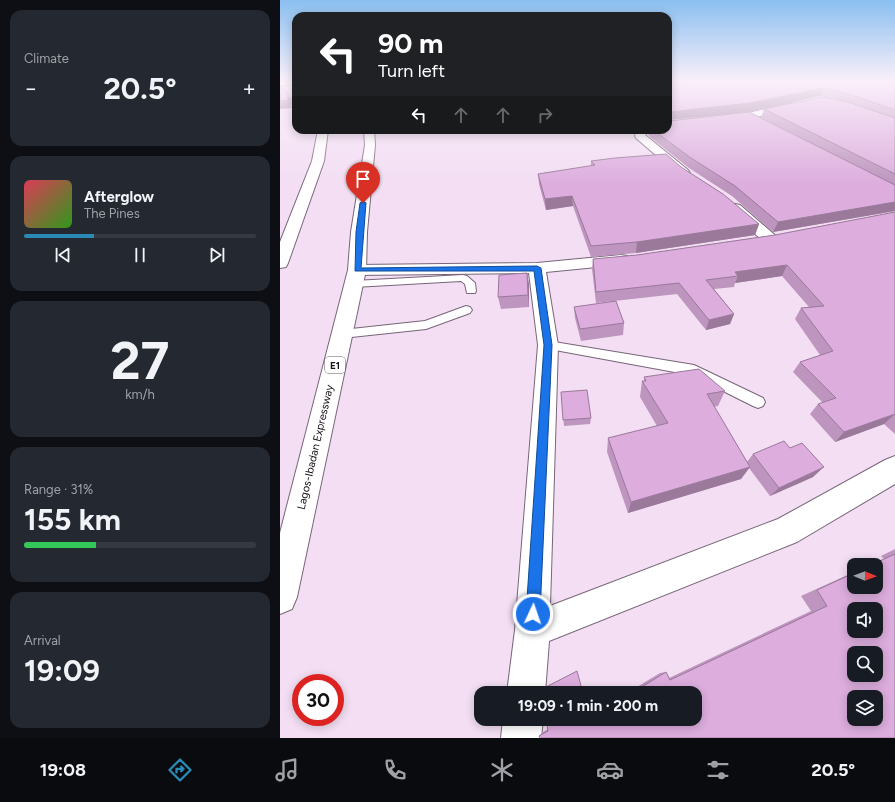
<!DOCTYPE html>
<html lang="en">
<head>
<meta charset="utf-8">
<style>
  :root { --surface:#171b24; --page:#242831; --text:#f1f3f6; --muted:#9ea1a6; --line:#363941; --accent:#2a8ab5 }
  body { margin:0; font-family:Figtree,sans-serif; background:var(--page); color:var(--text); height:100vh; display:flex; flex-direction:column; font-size:15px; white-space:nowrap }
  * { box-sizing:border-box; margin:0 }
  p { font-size:13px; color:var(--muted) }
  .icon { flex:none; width:22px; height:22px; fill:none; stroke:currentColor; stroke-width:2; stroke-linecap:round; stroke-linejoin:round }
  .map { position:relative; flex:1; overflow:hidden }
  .panel { display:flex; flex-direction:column; gap:10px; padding:10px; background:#0d0f14; width:280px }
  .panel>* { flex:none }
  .guide { position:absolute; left:12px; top:12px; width:380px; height:122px; border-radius:12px; box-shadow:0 2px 10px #0003; background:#202124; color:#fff; overflow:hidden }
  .needle { width:26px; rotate:91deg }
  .buttons { position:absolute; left:567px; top:558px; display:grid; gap:8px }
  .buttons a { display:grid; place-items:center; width:36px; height:36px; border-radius:8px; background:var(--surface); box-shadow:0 2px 10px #0003; font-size:20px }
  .speed { position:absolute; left:12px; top:674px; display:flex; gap:8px; font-size:20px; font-weight:700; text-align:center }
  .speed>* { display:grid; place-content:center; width:52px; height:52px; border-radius:50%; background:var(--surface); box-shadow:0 2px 10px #0003; line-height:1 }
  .speed .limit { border:6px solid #d22; background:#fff; color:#111 }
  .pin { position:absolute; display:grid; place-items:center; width:34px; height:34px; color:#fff; margin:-41px -17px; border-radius:50% 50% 50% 0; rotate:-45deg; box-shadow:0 0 4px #0007 }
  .pin .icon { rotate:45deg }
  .me { position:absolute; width:44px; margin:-22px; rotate:3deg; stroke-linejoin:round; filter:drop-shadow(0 0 3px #0008) }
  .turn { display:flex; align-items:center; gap:14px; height:84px; padding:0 20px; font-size:18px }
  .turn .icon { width:52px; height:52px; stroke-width:2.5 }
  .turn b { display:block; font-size:28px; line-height:34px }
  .lanes { display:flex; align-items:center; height:38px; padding:0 20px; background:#0003; justify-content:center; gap:20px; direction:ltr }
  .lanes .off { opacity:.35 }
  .big { font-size:30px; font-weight:700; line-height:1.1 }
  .panel .tile { flex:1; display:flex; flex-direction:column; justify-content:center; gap:6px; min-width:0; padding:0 14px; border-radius:12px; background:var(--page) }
  .panel .dial { align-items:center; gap:0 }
  .dial b { font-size:52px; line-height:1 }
  .song { display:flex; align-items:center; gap:12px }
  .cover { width:48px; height:48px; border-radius:6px; background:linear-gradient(135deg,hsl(350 70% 55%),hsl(110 70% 35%)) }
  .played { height:4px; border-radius:2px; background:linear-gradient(90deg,var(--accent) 30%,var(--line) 30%) }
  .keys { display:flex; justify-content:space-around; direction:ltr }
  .heat { display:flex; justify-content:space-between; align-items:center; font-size:22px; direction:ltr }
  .charge { height:6px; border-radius:3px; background:linear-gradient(90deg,#34c759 31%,var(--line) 0) }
  .trip { position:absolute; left:194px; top:686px; width:228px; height:40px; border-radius:12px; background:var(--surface); box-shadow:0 2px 10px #0003; font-weight:700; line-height:40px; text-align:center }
  .tab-bar { display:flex; height:64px; justify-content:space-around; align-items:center; background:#090b0e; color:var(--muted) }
  .tab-bar .icon { width:28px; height:28px }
  .tab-bar .current { color:var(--accent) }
  .tab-bar b { font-size:18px; color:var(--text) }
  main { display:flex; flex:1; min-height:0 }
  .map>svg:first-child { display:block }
</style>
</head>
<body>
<main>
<section class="panel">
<div class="tile"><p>Climate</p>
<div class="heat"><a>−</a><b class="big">20.5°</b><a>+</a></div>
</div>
<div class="tile">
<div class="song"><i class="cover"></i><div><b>Afterglow</b><p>The Pines</p></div></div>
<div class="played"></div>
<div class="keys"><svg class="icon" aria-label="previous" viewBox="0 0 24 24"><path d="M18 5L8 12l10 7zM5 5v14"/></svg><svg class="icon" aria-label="pause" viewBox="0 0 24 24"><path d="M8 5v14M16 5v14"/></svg><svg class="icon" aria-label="next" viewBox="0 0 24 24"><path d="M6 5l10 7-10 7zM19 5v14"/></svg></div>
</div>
<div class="tile dial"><b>27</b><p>km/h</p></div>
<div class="tile"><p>Range · 31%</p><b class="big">155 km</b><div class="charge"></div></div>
<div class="tile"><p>Arrival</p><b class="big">19:09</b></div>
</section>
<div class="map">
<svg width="615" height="738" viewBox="0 0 615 738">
  <rect width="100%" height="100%" fill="#f3def3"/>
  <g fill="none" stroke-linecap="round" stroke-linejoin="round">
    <path fill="#9dcffd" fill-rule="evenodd" d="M235,130H240L233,134H231V132Z"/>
    <g stroke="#786678" stroke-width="2">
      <path id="service" d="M183,275L187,276L195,283L196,291L195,293H187L185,284L181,281L74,287L69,284L74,281Z
        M186,306L190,307L192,310L190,313L146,329L62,338L58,337L56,334L58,331L62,330L145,321Z
        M268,341L414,365L483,398L485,402L483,406L478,408L473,406L411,375L264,348L262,345L264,342Z"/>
    </g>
    <g stroke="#786678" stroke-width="2">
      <path id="minor" d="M16,81V84L0,86V82Z
        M511,103L514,104L516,106L514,108L468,119L388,128V122L468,113Z
        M357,130H369L365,135L408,170L410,173L408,176H400L356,138L355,136Z
        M455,204L460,205L496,236L498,239L496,242L490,244L484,242L450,211L448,208L450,205Z
        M341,255L347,256L349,260L347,264L266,272L278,345L270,606L498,519L605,460L615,456V484L517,542L269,641L265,693H227L235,630L258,345L249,273L77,275L71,274L68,270L71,266L77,265L257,263Z
        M223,719H263L261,738H221Z"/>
    </g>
    <g stroke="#786678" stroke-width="2">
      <path id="motorway" d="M38,130H48L44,161L8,263L6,267L0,268V242L32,161Z
        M84,130H94L95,145L87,232L86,270L17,597L12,609L0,614V533L68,270L71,232L85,145Z"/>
    </g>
    <use href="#service" fill="#fff" fill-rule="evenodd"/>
    <use href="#minor" fill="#fff" fill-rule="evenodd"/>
    <use href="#motorway" fill="#fff" fill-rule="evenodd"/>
  </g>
  <path fill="#bd95be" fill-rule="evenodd" d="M394,81H615V211L493,232L452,196L409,168L371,138L368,134V130H388V82H394ZM540,96L555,99L484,109L481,118L518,136L389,120L468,112Z
    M311,161L401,167L479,224L475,235L356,253L311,257L293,206L266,210L259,184L258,174L311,166Z
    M615,212V434L604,424L555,442L530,414L538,404L543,403L513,372L520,362L540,355L515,319L521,308L529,307L502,276L455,283L454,287L434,289L454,314L450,324L426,330L397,294L316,303L312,269L313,259L357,255L495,235Z
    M247,273L249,285V307L221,309L218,297Z
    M294,307L344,323L343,335L301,341L295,318Z
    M364,377L445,391L438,406L434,407L467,462L473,454L533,477L490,496L469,468L461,479L348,513L327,452L328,438L377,426L360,397L362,381H364Z
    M281,392L311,418L310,424L284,426Z
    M615,549V738L259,736L263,732L268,729L415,719V693H347L380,673L386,672L389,678L531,611L521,596L574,572V587L596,565H590L604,559L601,556Z"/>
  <path fill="#9a799b" d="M543,88L540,96L468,112L388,120L389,112Z
    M11,97L14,105H11L12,108L0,109V101L7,98Z
    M292,196L293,206L266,210L265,199Z
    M615,202V211L493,232L498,222Z
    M479,224L475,235L356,253L357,242Z
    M507,265L502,276L455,283L458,276L455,272Z
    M247,273L249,285V307L248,295Z
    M454,314L450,324L426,330L429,320Z
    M615,414L604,424L555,442L564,432Z
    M470,467L461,479L348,513L351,502Z
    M544,467L533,477L490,496L499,488Z"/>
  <path fill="#dcaddd" stroke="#9a799b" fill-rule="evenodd" d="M396,81H615V110L575,96L543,88L470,103L389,112L388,118V82H395Z
    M0,85L11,97L7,98L9,100L0,101Z
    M543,97L568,102L615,118V174L484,109Z
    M469,112L615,185V202L498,222L455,186L411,158L373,130H388V120L389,121Z
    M386,154L401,167L443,194L479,224L357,242L311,246L292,196L265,199L258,174L315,165L311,161L335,158Z
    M615,212V414L564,432L538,404L556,398L520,362L553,351L521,308L544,306L507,265L455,272L458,276L426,280L454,314L429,320L399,283L316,292L313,259L357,255L495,235Z
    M247,273L248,295L218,297L219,275Z
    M336,301L344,323L300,329L294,307Z
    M419,369L445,391L427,394L470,467L351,502L328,438L388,423L362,381H366L364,377Z
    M307,390L311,418L283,420L281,392Z
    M504,441L510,448L522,443L544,467L499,488L473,454Z
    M615,554V738H260L259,736L268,731L266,719H415V693H352L386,672L390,680L547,606L537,590L574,573V587H596V565H591ZM574,609H596V631H574ZM574,653H596V675H574ZM574,697H596V719H574Z
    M297,671L303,693H263L264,688Z"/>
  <linearGradient id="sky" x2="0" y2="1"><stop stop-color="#8abff0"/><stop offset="0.44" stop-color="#faf0fa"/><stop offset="1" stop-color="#faf0fa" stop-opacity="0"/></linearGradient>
  <rect width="615" height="184" fill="url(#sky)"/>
  <path fill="#1a73e8" stroke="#114b97" d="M83,201L86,203L81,268L257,266L261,268L272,345L260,614L258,619L253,621L248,619L246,614L264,345L254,271H75L76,232L80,203Z"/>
  <g text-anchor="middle" stroke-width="4" stroke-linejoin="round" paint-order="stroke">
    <rect fill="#fff" stroke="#5d585d" stroke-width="1" x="45" y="357" width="20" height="16" rx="3"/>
    <g font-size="10" font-weight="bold" fill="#181118">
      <text x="55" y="369">E1</text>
    </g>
    <g font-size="11" fill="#181118" stroke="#fff">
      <text transform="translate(35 447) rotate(-77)" y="4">Lagos-Ibadan Expressway</text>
    </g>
  </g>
</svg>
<div class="buttons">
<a><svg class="needle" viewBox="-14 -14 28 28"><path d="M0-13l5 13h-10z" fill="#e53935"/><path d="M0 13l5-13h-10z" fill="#9ea1a6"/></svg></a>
<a><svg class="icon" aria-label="sound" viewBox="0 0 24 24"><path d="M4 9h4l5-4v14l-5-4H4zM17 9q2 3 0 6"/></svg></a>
<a><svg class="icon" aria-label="search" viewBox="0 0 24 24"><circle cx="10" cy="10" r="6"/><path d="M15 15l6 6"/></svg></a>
<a><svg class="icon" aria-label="layers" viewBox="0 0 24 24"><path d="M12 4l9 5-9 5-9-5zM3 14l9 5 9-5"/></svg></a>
</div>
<div class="speed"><div class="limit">30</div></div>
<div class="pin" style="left:83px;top:203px;background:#d93025"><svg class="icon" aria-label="arrive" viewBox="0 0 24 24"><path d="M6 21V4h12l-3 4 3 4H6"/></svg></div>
<svg class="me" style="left:253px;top:614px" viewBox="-20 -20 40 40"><circle r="17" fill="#1a73e8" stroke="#fff" stroke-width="3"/><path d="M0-11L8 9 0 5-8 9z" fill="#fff"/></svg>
<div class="trip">19:09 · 1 min · 200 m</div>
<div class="guide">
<div class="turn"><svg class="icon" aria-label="left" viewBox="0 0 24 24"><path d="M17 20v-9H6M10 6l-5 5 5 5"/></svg><div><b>90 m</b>Turn left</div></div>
<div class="lanes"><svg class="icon" aria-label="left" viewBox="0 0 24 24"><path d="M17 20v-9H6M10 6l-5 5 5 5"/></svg><svg class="icon off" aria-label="ahead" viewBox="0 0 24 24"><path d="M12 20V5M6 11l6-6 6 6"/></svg><svg class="icon off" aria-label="ahead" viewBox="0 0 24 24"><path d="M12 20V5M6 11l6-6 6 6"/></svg><svg class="icon off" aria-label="right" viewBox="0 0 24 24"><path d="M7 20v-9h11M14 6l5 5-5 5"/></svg></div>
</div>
</div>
</main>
<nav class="tab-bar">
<b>19:08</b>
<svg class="icon current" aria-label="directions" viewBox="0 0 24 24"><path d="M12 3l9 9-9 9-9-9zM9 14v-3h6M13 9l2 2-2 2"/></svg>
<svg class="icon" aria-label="music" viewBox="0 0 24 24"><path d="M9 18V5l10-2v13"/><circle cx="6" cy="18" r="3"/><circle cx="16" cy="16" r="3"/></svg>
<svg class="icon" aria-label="phone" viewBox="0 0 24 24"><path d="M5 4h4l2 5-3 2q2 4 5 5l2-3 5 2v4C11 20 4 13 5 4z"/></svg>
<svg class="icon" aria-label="climate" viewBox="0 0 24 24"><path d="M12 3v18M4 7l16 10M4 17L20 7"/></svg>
<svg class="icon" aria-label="car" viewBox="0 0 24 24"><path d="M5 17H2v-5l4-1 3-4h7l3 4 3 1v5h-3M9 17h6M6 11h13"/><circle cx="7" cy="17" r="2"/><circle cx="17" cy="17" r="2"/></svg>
<svg class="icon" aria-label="filters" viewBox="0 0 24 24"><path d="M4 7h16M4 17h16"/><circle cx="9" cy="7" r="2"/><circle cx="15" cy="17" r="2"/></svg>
<b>20.5°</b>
</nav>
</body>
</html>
